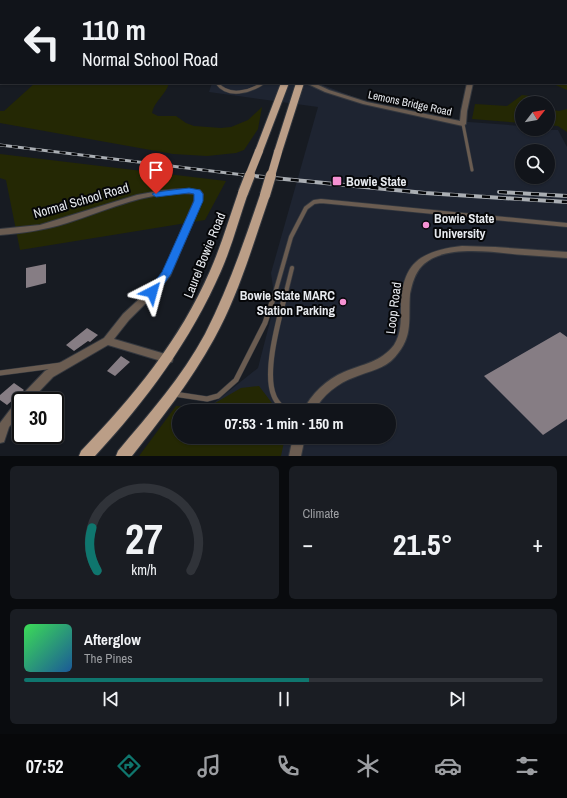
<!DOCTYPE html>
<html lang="en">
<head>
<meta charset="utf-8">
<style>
  :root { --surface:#11141a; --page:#1a1d23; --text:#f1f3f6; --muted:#9c9ea2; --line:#303339; --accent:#0f766e }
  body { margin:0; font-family:"Archivo Narrow",sans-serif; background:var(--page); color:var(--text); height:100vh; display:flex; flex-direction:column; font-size:15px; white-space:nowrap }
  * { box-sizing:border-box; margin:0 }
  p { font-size:13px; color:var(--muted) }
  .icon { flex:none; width:22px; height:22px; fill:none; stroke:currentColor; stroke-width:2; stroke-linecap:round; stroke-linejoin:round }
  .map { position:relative; height:456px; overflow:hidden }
  .details { display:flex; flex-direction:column; gap:10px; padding:10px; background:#090b0e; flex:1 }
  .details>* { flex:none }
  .banner { position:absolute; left:0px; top:0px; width:567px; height:84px; box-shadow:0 1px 3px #0004,0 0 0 1px var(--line); background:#11141a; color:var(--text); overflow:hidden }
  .needle { width:26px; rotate:59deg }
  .controls { position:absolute; left:515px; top:96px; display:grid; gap:8px }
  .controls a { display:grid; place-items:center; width:40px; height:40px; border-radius:50%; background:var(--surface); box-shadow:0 1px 3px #0004,0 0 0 1px var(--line); font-size:20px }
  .speed { position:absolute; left:12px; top:392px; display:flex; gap:8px; font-size:20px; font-weight:700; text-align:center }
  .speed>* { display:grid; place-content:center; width:52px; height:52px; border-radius:50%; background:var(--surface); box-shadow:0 1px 3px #0004,0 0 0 1px var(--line); line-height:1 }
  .speed .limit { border:2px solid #111; border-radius:6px; background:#fff; color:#111 }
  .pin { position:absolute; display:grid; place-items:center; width:34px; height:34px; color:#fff; margin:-41px -17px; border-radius:50% 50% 50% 0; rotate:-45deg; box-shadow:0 0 4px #0007 }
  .pin .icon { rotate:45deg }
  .me { position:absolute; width:44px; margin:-22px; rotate:39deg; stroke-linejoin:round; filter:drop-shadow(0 0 3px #0008) }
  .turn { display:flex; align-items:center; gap:14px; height:84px; padding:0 16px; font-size:18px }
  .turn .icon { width:52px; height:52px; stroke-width:2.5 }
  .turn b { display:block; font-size:28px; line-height:34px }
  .big { font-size:30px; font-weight:700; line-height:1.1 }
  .details .widget { flex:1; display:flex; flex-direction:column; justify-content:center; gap:6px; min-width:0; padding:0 14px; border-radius:6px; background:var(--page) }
  .details .dial { align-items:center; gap:0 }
  .dial svg { height:104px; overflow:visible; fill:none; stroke:var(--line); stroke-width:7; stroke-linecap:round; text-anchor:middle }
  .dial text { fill:var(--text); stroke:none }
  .song { display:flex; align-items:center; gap:12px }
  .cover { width:48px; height:48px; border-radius:6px; background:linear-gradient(135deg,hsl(130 70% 55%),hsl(210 70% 35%)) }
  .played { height:4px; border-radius:2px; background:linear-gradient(90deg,var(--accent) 55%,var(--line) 55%) }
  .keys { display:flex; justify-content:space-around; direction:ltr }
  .heat { display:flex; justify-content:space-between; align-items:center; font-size:22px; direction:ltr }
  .details .tiles { flex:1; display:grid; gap:10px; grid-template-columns:1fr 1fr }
  .widget:last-child { grid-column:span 2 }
  .trip { position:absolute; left:172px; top:404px; width:224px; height:40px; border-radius:20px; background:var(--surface); box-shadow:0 1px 3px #0004,0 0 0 1px var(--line); font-weight:700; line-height:40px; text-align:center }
  .tab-bar { display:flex; height:64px; justify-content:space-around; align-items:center; background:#07080a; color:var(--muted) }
  .tab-bar .icon { width:28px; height:28px }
  .tab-bar .on { color:var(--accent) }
  .tab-bar b { font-size:18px; color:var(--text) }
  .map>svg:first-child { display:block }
</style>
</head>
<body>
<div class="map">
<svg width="567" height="456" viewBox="0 0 567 456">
  <rect width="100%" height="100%" fill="#171b22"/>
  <path fill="#1e2431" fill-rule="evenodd" d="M212,83H318L364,101L455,121L522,126V129L558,130L567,147V456H145L179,437H389V411H200L209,407L258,368L275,302L271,273L318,107L209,92ZM522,151H548V177H522Z"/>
  <path fill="#242804" d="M134,0H334L152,1Z
    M485,0H567V90L551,83H566V1Z
    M35,83H169C166,95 154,101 152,113L158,116H176L186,123L194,126L221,128L231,127L248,120L262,107L258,129L244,150L236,153L207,156L173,154L0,123V111H4Z
    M522,95L539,97L543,103H522V123L472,119L475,104L507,106Z
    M548,109L559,111L567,109V132L558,126L548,125Z
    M0,154L226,181L205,220L20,250L6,180L0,178Z
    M259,386L278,411H179V437H285L281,456H139L176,406L208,407L241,388Z"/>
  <path fill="#867d84" d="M46,264V283L26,288V268Z
    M87,328L98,335L90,342L88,341L74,351L66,345Z
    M560,332L567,337V419L543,435L484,376Z
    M121,356L130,362L115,376L107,371Z
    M14,383L24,390L7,405L0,400V395Z"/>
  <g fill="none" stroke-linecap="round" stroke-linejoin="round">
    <g stroke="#34383f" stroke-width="4">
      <path id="service-far2" d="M217,83C228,98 250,92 263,83
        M463,124L472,170"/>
    </g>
    <g stroke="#34383f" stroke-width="5.5">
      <path id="service-far1" d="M273,300L291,237L306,208L314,202L321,201L567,225
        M284,300L292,268"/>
    </g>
    <g stroke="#34383f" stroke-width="6">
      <path id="service" d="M284,299C278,323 264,373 274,396C276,402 281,406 285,411
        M0,373L61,365
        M174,394L207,399L218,396L236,380L265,323L273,299"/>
    </g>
    <g stroke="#34383f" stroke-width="2">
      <path id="minor" d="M481,0H486L481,1Z
        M306,83H314L329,90L367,102L460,121L461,111L467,83H473L467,111L466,124L463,126L363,104L325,92Z
        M178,189L197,190H200L203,194L202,201L170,276L155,294L129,320L114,339L172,356L173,359L172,362L168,363L108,345L53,377L30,401H21V412L9,427L4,442L0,443V423L19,398L45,371L104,338L123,314L149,290L163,273L194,201L195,194C151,189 108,210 67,223C45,230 23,233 0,235V229L40,225L137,195L159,191Z
        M462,246L495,247L567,252V258C553,257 539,256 525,255C496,253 444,243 422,266C415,273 412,284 410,294C408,319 414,336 395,357C385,369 369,371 355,377C338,383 323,395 314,411H303C311,394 327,379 344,372C363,364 381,362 394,345C401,334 401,321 401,309C401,264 419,251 462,246Z
        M293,437H305L301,456H289Z"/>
    </g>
    <g stroke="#34383f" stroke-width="2">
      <path id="primary" d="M340,0H346L339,1Z
        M353,0H359L352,1Z
        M281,83H289L263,151L262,153H256L255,151Z
        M296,83H304L282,152L278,155L275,154L274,152Z
        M243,190L248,193C239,219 232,246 221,271C191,340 146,401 95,456H79L81,451C133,397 180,340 210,271C221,246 229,219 238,193Z
        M265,192L270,195C253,244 239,294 214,339C191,381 161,419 132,456H116L118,451C149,414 182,377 205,334C228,289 244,242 260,195Z"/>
    </g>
    <use href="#service-far2" stroke="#6a5c51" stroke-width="3"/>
    <use href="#service-far1" stroke="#6a5c51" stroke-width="4"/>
    <use href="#service" stroke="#6a5c51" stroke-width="5"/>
    <use href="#minor" fill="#6a5c51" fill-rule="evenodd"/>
    <use href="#primary" fill="#bb9e87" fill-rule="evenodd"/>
    <g stroke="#aaaeb3" stroke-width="3">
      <path id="rail-far1" d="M0,145L252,176"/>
    </g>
    <g stroke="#aaaeb3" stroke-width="4">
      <path id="rail" d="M243,175L425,193L567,202
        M499,192L567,196"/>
    </g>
    <use href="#rail-far1" stroke="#050608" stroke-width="2" stroke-dasharray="6" stroke-linecap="butt"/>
    <use href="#rail" stroke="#050608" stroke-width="2.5" stroke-dasharray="8" stroke-linecap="butt"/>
    <g stroke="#34383f" stroke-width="9" stroke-linecap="butt">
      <path id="primary-bridge-far1" d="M249,176L259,151
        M271,176L278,152"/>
    </g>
    <g stroke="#34383f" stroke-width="12" stroke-linecap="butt">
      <path id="primary-bridge" d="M243,193L250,175
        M265,195L271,175"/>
    </g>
    <use href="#primary-bridge-far1" stroke="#bb9e87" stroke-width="8"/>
    <use href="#primary-bridge" stroke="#bb9e87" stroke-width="10"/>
  </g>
  <path fill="#1a73e8" stroke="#114b97" d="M189,188L200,190L203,194V201L171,274L156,295H149L147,292L149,289L162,272L194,201V194L189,193L156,197L152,194L156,192Z"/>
  <g fill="#f591d2" stroke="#050608" stroke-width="1.5">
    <rect x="332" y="176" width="10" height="10" rx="2"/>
    <circle cx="426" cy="225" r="4"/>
    <circle cx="343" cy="302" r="4"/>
  </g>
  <g text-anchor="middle" stroke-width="4" stroke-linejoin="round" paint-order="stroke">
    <g font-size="11" fill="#e7eaef" stroke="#050608">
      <text transform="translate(410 103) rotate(12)" y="4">Lemons Bridge Road</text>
    </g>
    <g font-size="13" font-weight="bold" fill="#e7eaef" stroke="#050608" text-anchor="start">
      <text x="346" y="186">Bowie State</text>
      <text x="434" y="223">Bowie State<tspan x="434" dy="15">University</tspan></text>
      <text x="335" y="300" text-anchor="end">Bowie State MARC<tspan x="335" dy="15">Station Parking</tspan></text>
    </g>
    <g font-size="13" fill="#e7eaef" stroke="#050608">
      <text transform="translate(81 200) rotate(-16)" y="5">Normal School Road</text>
      <text transform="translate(204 255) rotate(-68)" y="5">Laurel Bowie Road</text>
      <text transform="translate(393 308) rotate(-83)" y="5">Loop Road</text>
    </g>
  </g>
</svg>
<div class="controls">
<a><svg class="needle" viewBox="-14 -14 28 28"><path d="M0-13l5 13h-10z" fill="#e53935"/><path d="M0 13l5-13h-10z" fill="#9c9ea2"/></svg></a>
<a><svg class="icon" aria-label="search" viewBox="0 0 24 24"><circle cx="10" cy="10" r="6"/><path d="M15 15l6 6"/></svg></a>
</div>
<div class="speed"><div class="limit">30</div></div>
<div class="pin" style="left:156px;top:194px;background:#d93025"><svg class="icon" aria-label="arrive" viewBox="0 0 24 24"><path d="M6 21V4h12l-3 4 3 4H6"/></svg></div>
<svg class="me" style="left:152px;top:292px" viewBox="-20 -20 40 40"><path d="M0-17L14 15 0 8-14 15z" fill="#1a73e8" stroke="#fff" stroke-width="4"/></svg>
<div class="trip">07:53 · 1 min · 150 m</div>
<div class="banner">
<div class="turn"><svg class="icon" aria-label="left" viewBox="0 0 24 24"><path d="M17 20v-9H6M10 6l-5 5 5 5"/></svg><div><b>110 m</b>Normal School Road</div></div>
</div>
</div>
<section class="details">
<div class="tiles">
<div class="widget dial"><svg viewBox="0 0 100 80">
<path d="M14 69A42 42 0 1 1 86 69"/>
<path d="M14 69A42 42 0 0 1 10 36" stroke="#0f766e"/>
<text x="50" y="56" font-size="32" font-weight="700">27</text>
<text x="50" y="72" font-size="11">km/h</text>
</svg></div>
<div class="widget"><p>Climate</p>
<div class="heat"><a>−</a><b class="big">21.5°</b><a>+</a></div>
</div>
<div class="widget">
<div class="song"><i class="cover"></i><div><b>Afterglow</b><p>The Pines</p></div></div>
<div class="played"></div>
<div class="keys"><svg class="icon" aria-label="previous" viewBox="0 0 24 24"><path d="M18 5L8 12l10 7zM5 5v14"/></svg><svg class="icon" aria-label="pause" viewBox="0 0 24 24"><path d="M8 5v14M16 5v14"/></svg><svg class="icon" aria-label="next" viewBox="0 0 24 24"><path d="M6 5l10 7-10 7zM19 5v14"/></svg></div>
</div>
</div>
</section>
<nav class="tab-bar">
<b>07:52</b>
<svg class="icon on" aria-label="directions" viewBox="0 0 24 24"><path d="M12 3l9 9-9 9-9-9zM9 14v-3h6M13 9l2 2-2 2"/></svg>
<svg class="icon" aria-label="music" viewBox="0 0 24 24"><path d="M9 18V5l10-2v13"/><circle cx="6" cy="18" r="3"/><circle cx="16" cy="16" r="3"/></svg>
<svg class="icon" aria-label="phone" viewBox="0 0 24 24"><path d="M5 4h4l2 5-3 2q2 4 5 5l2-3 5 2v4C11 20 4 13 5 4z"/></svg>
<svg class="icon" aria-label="climate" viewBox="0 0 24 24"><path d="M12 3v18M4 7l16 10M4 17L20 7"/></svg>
<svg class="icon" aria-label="car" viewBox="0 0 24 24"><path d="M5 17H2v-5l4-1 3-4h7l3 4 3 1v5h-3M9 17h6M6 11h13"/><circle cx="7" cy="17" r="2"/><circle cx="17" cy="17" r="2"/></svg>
<svg class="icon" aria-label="filters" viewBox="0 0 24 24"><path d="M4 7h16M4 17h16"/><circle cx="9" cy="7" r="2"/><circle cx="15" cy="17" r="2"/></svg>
</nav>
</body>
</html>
